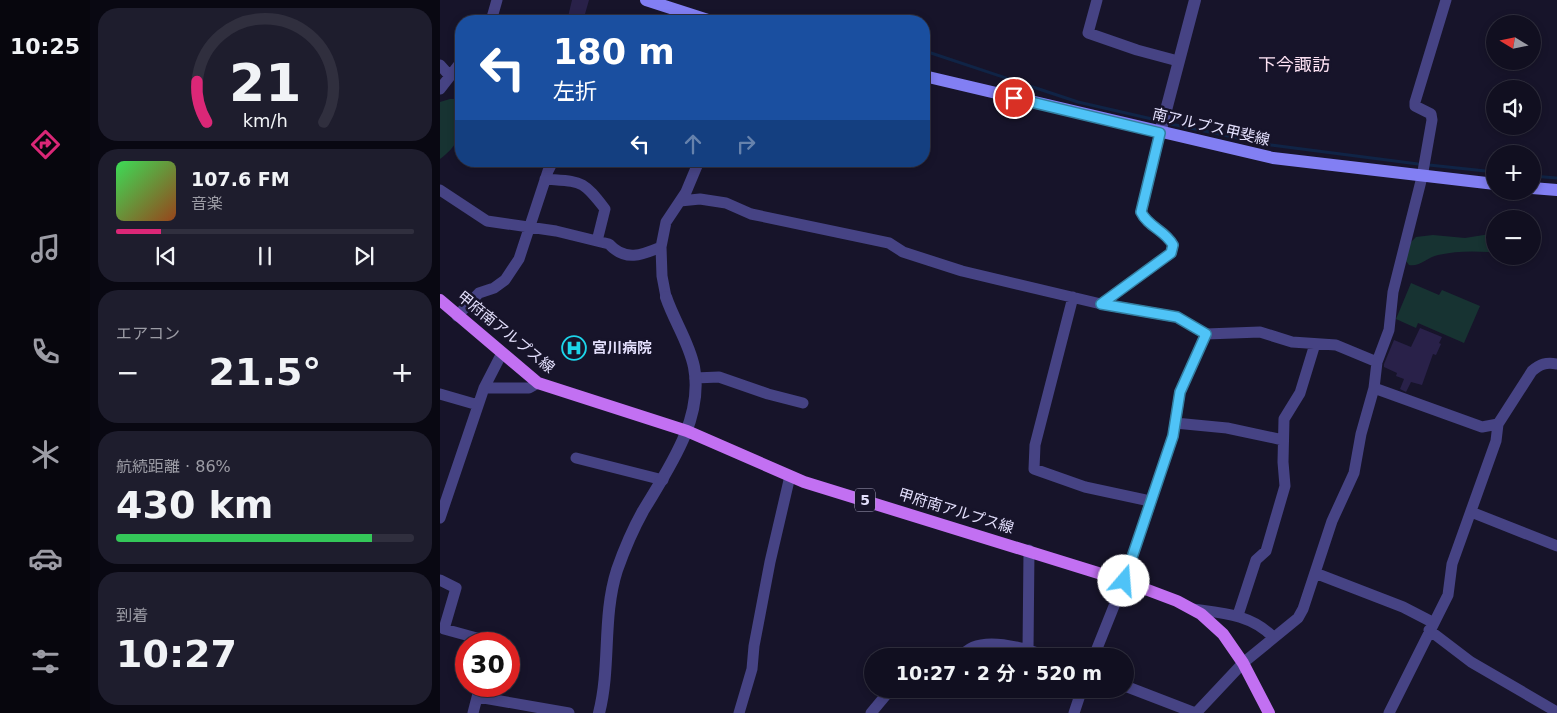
<!DOCTYPE html>
<html lang="ja">
<head>
<meta charset="utf-8">
<style>
  :root { --surface:#110f20; --page:#1e1d2d; --text:#f1f3f6; --muted:#9c9ca5; --line:#302f3e; --accent:#db2777 }
  body { margin:0; font-family:"DejaVu Sans","Noto Sans JP",sans-serif; background:var(--page); color:var(--text); height:100vh; display:flex; flex-direction:column; font-size:19px; white-space:nowrap }
  * { box-sizing:border-box; margin:0 }
  p { font-size:16px; color:var(--muted) }
  .icon { flex:none; width:28px; height:28px; fill:none; stroke:currentColor; stroke-width:2; stroke-linecap:round; stroke-linejoin:round }
  .map { position:relative; flex:1; overflow:hidden }
  .side { display:flex; flex-direction:column; gap:8px; padding:8px; background:#090812; width:350px }
  .side>* { flex:none }
  .guide { position:absolute; left:15px; top:15px; width:475px; height:152px; border-radius:20px; box-shadow:0 2px 8px #0003,0 0 0 1px var(--line); background:#1a4fa0; color:#fff; overflow:hidden }
  .needle { width:32px; rotate:280deg }
  .tools { position:absolute; left:1046px; top:15px; display:grid; gap:10px }
  .tools a { display:grid; place-items:center; width:55px; height:55px; border-radius:50%; background:var(--surface); box-shadow:0 2px 8px #0003,0 0 0 1px var(--line); font-size:25px }
  .speed { position:absolute; left:15px; top:632px; display:flex; gap:10px; font-size:25px; font-weight:700; text-align:center }
  .speed>* { display:grid; place-content:center; width:65px; height:65px; border-radius:50%; background:var(--surface); box-shadow:0 2px 8px #0003,0 0 0 1px var(--line); line-height:1 }
  .speed .limit { border:8px solid #d22; background:#fff; color:#111 }
  .pin { position:absolute; display:grid; place-items:center; width:42px; height:42px; color:#fff; margin:-21px; border:2px solid #fff; border-radius:50%; box-shadow:0 1px 5px #0007 }
  .me { position:absolute; width:55px; margin:-28px; rotate:18deg; stroke-linejoin:round; filter:drop-shadow(0 0 4px #0008) }
  .turn { display:flex; align-items:center; gap:18px; height:105px; padding:0 15px; font-size:22px }
  .turn .icon { width:65px; height:65px; stroke-width:2.5 }
  .turn b { display:block; font-size:35px; line-height:42px }
  .lanes { display:flex; align-items:center; height:48px; padding:0 15px; background:#0003; justify-content:center; gap:25px; direction:ltr }
  .lanes .off { opacity:.35 }
  .big { font-size:38px; font-weight:700; line-height:1.1 }
  .side .tile { flex:1; display:flex; flex-direction:column; justify-content:center; gap:8px; min-width:0; padding:0 18px; border-radius:20px; background:var(--page) }
  .side .dial { align-items:center; gap:0 }
  .dial svg { height:130px; overflow:visible; fill:none; stroke:var(--line); stroke-width:7; stroke-linecap:round; text-anchor:middle }
  .dial text { fill:var(--text); stroke:none }
  .song { display:flex; align-items:center; gap:15px }
  .cover { width:60px; height:60px; border-radius:8px; background:linear-gradient(135deg,hsl(130 70% 55%),hsl(20 70% 35%)) }
  .played { height:5px; border-radius:2px; background:linear-gradient(90deg,var(--accent) 15%,var(--line) 15%) }
  .keys { display:flex; justify-content:space-around; direction:ltr }
  .heat { display:flex; justify-content:space-between; align-items:center; font-size:28px; direction:ltr }
  .charge { height:8px; border-radius:4px; background:linear-gradient(90deg,#34c759 86%,var(--line) 0) }
  .trip { position:absolute; left:424px; top:648px; width:270px; height:50px; border-radius:25px; background:var(--surface); box-shadow:0 2px 8px #0003,0 0 0 1px var(--line); font-weight:700; line-height:50px; text-align:center }
  main { display:flex; flex:1; min-height:0 }
  .menu { display:flex; flex-direction:column; width:90px; justify-content:space-around; align-items:center; background:#07060d; color:var(--muted) }
  .menu .icon { width:35px; height:35px }
  .menu .on { color:var(--accent) }
  .menu b { font-size:22px; color:var(--text) }
  .map>svg:first-child { display:block }
</style>
</head>
<body>
<main>
<nav class="menu">
<b>10:25</b>
<svg class="icon on" aria-label="directions" viewBox="0 0 24 24"><path d="M12 3l9 9-9 9-9-9zM9 14v-3h6M13 9l2 2-2 2"/></svg>
<svg class="icon" aria-label="music" viewBox="0 0 24 24"><path d="M9 18V5l10-2v13"/><circle cx="6" cy="18" r="3"/><circle cx="16" cy="16" r="3"/></svg>
<svg class="icon" aria-label="phone" viewBox="0 0 24 24"><path d="M5 4h4l2 5-3 2q2 4 5 5l2-3 5 2v4C11 20 4 13 5 4z"/></svg>
<svg class="icon" aria-label="climate" viewBox="0 0 24 24"><path d="M12 3v18M4 7l16 10M4 17L20 7"/></svg>
<svg class="icon" aria-label="car" viewBox="0 0 24 24"><path d="M5 17H2v-5l4-1 3-4h7l3 4 3 1v5h-3M9 17h6M6 11h13"/><circle cx="7" cy="17" r="2"/><circle cx="17" cy="17" r="2"/></svg>
<svg class="icon" aria-label="filters" viewBox="0 0 24 24"><path d="M4 7h16M4 17h16"/><circle cx="9" cy="7" r="2"/><circle cx="15" cy="17" r="2"/></svg>
</nav>
<section class="side">
<div class="tile dial"><svg viewBox="0 0 100 80">
<path d="M14 69A42 42 0 1 1 86 69"/>
<path d="M14 69A42 42 0 0 1 8 44" stroke="#db2777"/>
<text x="50" y="56" font-size="32" font-weight="700">21</text>
<text x="50" y="72" font-size="11">km/h</text>
</svg></div>
<div class="tile">
<div class="song"><i class="cover"></i><div><b>107.6 FM</b><p>音楽</p></div></div>
<div class="played"></div>
<div class="keys"><svg class="icon" aria-label="previous" viewBox="0 0 24 24"><path d="M18 5L8 12l10 7zM5 5v14"/></svg><svg class="icon" aria-label="pause" viewBox="0 0 24 24"><path d="M8 5v14M16 5v14"/></svg><svg class="icon" aria-label="next" viewBox="0 0 24 24"><path d="M6 5l10 7-10 7zM19 5v14"/></svg></div>
</div>
<div class="tile"><p>エアコン</p>
<div class="heat"><a>−</a><b class="big">21.5°</b><a>+</a></div>
</div>
<div class="tile"><p>航続距離 · 86%</p><b class="big">430 km</b><div class="charge"></div></div>
<div class="tile"><p>到着</p><b class="big">10:27</b></div>
</section>
<div class="map">
<svg width="1117" height="713" viewBox="0 0 1117 713">
  <rect width="100%" height="100%" fill="#17142a"/>
  <path fill="#173332" d="M10,99H21C21,128 24,141 0,159V102Z
    M1050,234L1055,236V247L1049,252C1032,251 1015,251 998,255C988,257 980,267 969,265L966,261L969,244L976,237L993,235L1025,238Z
    M971,283L999,295L1002,290L1040,306L1024,343L978,323L976,328L956,319Z"/>
  <g fill="none" stroke-linecap="round" stroke-linejoin="round">
    <path stroke="#102446" stroke-width="3" d="M485,51L638,102L712,119
      M731,124L831,145L978,164
      M989,165L1055,172
      M1092,176L1117,178"/>
  </g>
  <path fill="#292149" d="M132,0H149L143,21H127Z
    M980,328L1002,337L999,343L1001,344L996,355L993,354L982,385L971,382L966,392L960,389L964,379L956,376L957,373L944,367V364L954,340L971,347Z"/>
  <g fill="none" stroke-linecap="round" stroke-linejoin="round">
    <path stroke="#464384" stroke-width="11" d="M657,0L648,33L697,50L738,61
      M51,21L57,0
      M0,65L9,75
      M0,89L21,62
      M105,179C142,182 142,179 165,209L157,241
      M0,190L47,221L116,231L169,244C185,262 202,255 221,247
      M240,201L260,199L286,203L311,214L449,243L463,252L522,271L661,304L737,317L766,334L820,332L852,342L896,345L937,362
      M226,297L222,276L221,247L226,222L246,192L259,161
      M633,297L595,445L594,469L645,487L710,501
      M661,304L731,253L733,245C725,230 708,227 701,212L720,133
      M17,316L39,293L54,288L65,280L79,259L108,171L113,161
      M255,378L279,377L328,394L363,403
      M44,388H89L98,383
      M934,388L1042,427L1058,424L1092,371C1100,364 1106,362 1117,364
      M0,394L38,405
      M735,423L787,428L843,440
      M136,458L223,480
      M1031,512L1117,546
      M0,518L44,388L62,353
      M875,573L963,607L994,623
      M0,580L16,588L4,629L44,640V644
      M752,609C782,613 811,614 833,637
      M798,615L816,560L826,551L845,486L843,462L844,419L860,393L875,344
      M989,630L1031,662L1117,712
      M588,650L589,550
      M522,656C538,633 584,648 606,656
      M654,656L684,581L733,436L740,392L766,334
      M685,686L755,713
      M38,697L129,713
      M33,713L40,686
      M299,713L312,669L314,646L330,562L350,476
      M431,713L451,689
      M634,713L642,689
      M756,713L803,663L858,618L863,609L892,521L914,473L921,434L934,388L937,362L949,330L953,292L982,177L992,120L991,114L975,106V102L1006,0
      M949,713L1008,595L1012,564L1056,441L1058,424"/>
    <path stroke="#464384" stroke-width="12" d="M720,133L755,0
      M159,713C171,666 162,617 177,570C184,550 193,529 203,511C228,469 264,419 254,367C249,342 234,321 226,297"/>
    <path stroke="#827ff3" stroke-width="12" d="M206,0L271,21
      M484,76L833,158L1055,184
      M1092,188L1117,190"/>
    <path stroke="#c270f2" stroke-width="12" d="M0,300L98,383L247,431L364,482L684,581L737,601L761,614L783,634L803,663L829,713"/>
  </g>
  <g fill="none" stroke-linecap="round" stroke-linejoin="round">
    <g stroke="#337fa1" stroke-width="12">
      <path id="route" d="M574,98L720,133L701,212C708,227 725,230 733,245L731,253L661,304L737,317L766,334L740,392L733,436L684,581"/>
    </g>
    <use href="#route" stroke="#4fc3f7" stroke-width="9"/>
  </g>
  <defs>
    <g id="hospital-ring" transform="scale(1.25)"><circle r="9.5" fill="#17142a" stroke="#1dd5ea" stroke-width="1.5"/><path d="M-5-5h3v3.5h4V-5h3V5h-3V1.5h-4V5h-3Z" fill="#1dd5ea"/></g>
  </defs>
  <g fill-rule="evenodd">
    <use href="#hospital-ring" x="134" y="348"/>
  </g>
  <g text-anchor="middle" stroke-width="5" stroke-linejoin="round" paint-order="stroke">
    <rect fill="#17142a" stroke="#a6a2bd" stroke-width="1" x="415" y="488.5" width="20" height="23" rx="4"/>
    <g font-size="14" font-weight="bold" fill="#e3dffc">
      <text x="425" y="505">5</text>
    </g>
    <g font-size="15" fill="#e3dffc" stroke="#17142a">
      <text transform="translate(771 127) rotate(13)" y="5">南アルプス甲斐線</text>
      <text transform="translate(66 332) rotate(39)" y="5">甲府南アルプス線</text>
      <text transform="translate(516 511) rotate(17)" y="5">甲府南アルプス線</text>
    </g>
    <g font-size="15" font-weight="bold" fill="#e3dffc" stroke="#17142a" text-anchor="start">
      <text x="152" y="353">宮川病院</text>
    </g>
    <g font-size="18" fill="#fce1f2" stroke="#17142a">
      <text x="854" y="71">下今諏訪</text>
    </g>
  </g>
</svg>
<div class="tools">
<a><svg class="needle" viewBox="-14 -14 28 28"><path d="M0-13l5 13h-10z" fill="#e53935"/><path d="M0 13l5-13h-10z" fill="#9c9ca5"/></svg></a>
<a><svg class="icon" aria-label="sound" viewBox="0 0 24 24"><path d="M4 9h4l5-4v14l-5-4H4zM17 9q2 3 0 6"/></svg></a>
<a>+</a>
<a>−</a>
</div>
<div class="speed"><div class="limit">30</div></div>
<div class="pin" style="left:574px;top:98px;background:#d93025"><svg class="icon" aria-label="arrive" viewBox="0 0 24 24"><path d="M6 21V4h12l-3 4 3 4H6"/></svg></div>
<svg class="me" style="left:684px;top:581px" viewBox="-20 -20 40 40"><circle r="19" fill="#fff"/><path d="M0-13L10 11 0 6-10 11z" fill="#4fc3f7"/></svg>
<div class="trip">10:27 · 2 分 · 520 m</div>
<div class="guide">
<div class="turn"><svg class="icon" aria-label="left" viewBox="0 0 24 24"><path d="M17 20v-9H6M10 6l-5 5 5 5"/></svg><div><b>180 m</b>左折</div></div>
<div class="lanes"><svg class="icon" aria-label="left" viewBox="0 0 24 24"><path d="M17 20v-9H6M10 6l-5 5 5 5"/></svg><svg class="icon off" aria-label="ahead" viewBox="0 0 24 24"><path d="M12 20V5M6 11l6-6 6 6"/></svg><svg class="icon off" aria-label="right" viewBox="0 0 24 24"><path d="M7 20v-9h11M14 6l5 5-5 5"/></svg></div>
</div>
</div>
</main>
</body>
</html>
